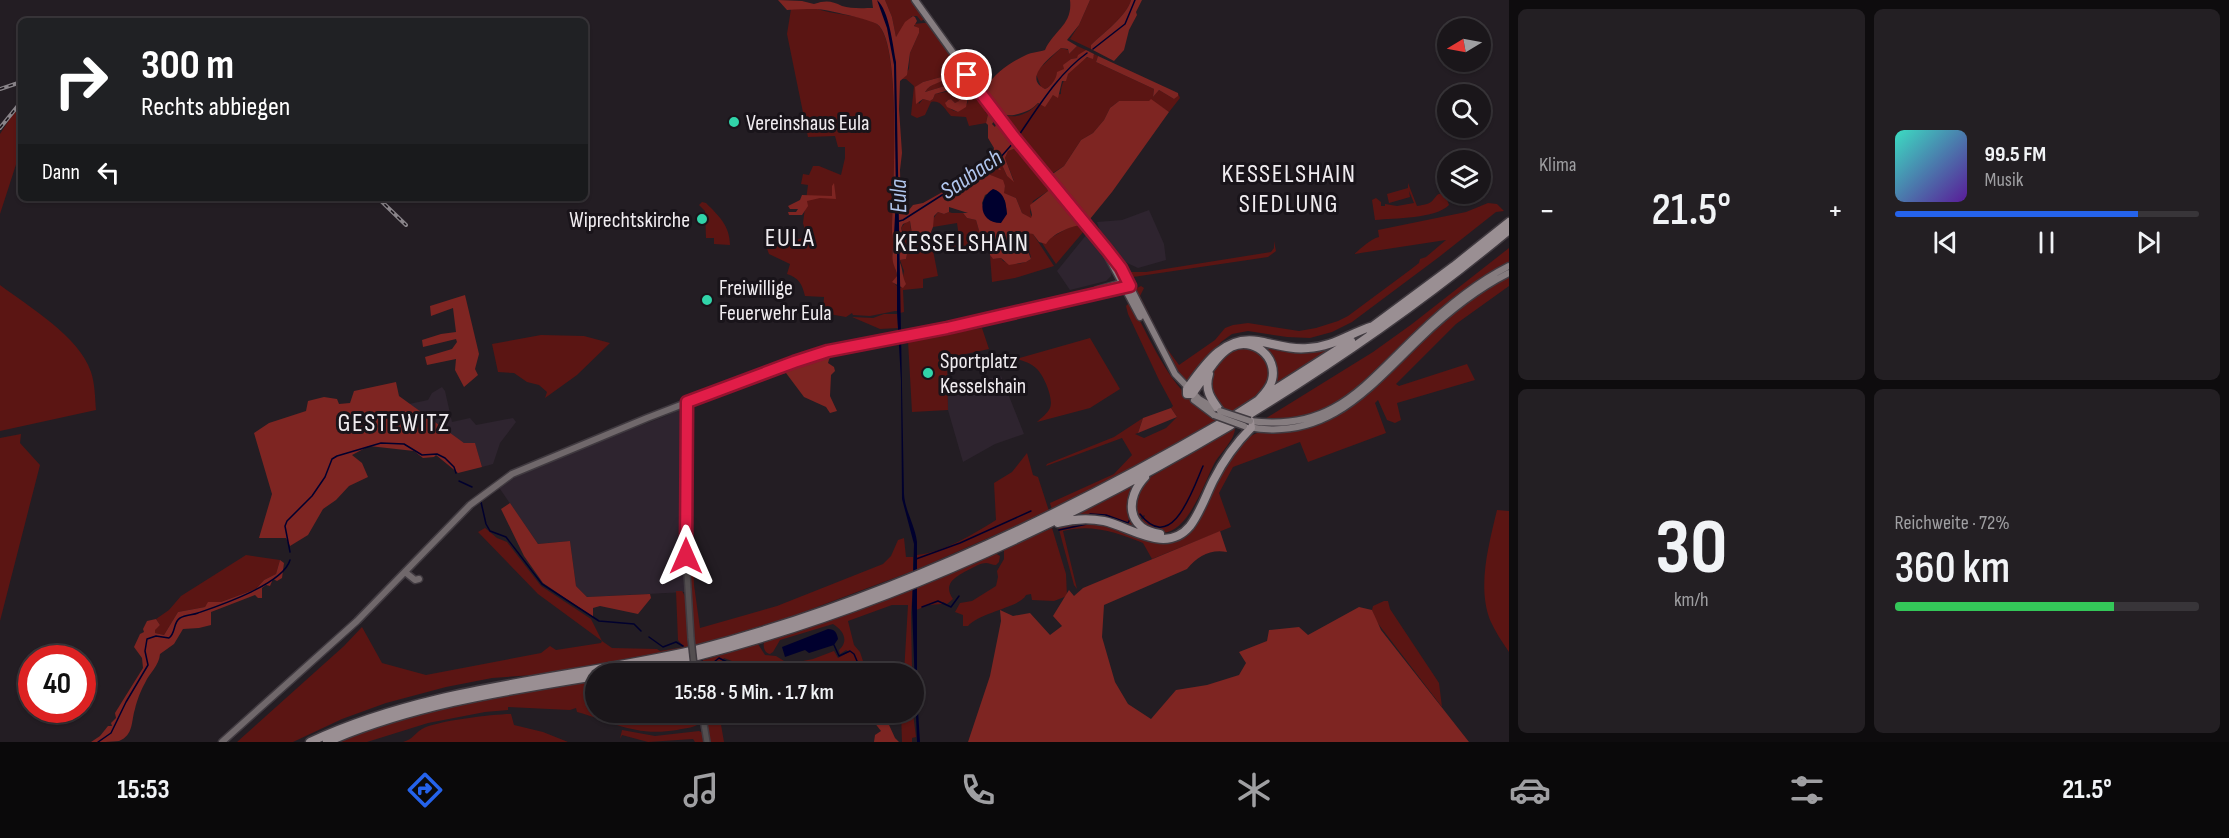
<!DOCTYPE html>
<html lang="de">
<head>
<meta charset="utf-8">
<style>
  :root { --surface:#1a161a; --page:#231f23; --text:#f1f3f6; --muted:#9f9fa2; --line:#383539; --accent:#2563eb }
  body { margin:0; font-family:"Sofia Sans Condensed",sans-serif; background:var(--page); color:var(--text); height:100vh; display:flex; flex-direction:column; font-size:22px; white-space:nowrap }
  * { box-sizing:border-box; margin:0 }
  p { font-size:20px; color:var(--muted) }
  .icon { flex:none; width:33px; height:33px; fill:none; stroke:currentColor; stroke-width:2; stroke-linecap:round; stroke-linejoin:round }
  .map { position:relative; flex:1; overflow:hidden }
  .side { display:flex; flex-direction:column; gap:9px; padding:9px; background:#0e0c0e; width:720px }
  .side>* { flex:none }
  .top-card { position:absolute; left:18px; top:18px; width:570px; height:183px; border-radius:9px; box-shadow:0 2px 4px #0004,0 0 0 2px var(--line); background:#202124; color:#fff; overflow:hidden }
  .needle { width:39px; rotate:260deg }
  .controls { position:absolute; left:1437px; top:18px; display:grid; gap:12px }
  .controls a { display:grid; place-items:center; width:54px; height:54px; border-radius:50%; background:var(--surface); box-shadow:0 2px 4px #0004,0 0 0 2px var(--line); font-size:30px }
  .speed { position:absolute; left:18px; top:645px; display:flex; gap:12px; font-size:30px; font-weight:700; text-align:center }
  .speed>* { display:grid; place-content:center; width:78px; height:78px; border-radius:50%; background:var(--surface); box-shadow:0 2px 4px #0004,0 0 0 2px var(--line); line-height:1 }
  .speed .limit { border:9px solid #d22; background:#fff; color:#111 }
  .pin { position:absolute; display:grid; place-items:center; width:51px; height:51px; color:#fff; margin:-26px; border:3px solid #fff; border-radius:50%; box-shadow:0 2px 6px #0007 }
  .me { position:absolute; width:66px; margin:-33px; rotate:0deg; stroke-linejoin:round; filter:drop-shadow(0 0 4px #0008) }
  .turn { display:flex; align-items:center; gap:21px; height:126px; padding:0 24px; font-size:27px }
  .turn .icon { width:78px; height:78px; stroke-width:2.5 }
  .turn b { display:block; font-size:42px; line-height:51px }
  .then { display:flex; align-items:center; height:57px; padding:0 24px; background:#0003; gap:12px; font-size:22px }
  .big { font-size:45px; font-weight:600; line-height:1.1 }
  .side .tile { flex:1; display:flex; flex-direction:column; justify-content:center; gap:9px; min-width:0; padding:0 21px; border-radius:9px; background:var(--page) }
  .side .dial { align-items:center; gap:0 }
  .dial b { font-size:78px; line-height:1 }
  .song { display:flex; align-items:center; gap:18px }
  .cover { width:72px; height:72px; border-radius:9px; background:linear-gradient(135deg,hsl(170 70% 55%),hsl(270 70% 35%)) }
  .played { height:6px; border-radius:3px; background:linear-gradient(90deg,var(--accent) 80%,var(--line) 80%) }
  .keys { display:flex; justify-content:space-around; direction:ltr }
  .heat { display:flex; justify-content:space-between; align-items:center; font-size:33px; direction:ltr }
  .charge { height:9px; border-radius:4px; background:linear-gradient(90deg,#34c759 72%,var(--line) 0) }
  .side .tiles { flex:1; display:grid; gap:9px; grid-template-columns:repeat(2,1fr) }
  .trip { position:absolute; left:585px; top:663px; width:339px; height:60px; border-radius:30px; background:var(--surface); box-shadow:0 2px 4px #0004,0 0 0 2px var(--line); font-weight:600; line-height:60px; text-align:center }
  .dock { display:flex; height:96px; justify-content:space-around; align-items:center; background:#0a090a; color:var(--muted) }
  .dock .icon { width:42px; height:42px }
  .dock .active { color:var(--accent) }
  .dock b { font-size:27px; color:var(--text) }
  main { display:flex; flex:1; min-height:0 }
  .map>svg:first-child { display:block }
</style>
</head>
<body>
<main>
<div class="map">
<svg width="1509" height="742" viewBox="0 0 1509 742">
  <rect width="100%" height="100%" fill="#231d23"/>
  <path fill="#2e242f" d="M1149,210L1164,244L1166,260L1138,268L1125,262L1100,231L1097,222L1122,220Z
    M1087,234L1090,236L1107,263L1112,272L1111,276L1106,281L1070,290L1057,271Z
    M1001,376L1024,434L995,444L963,462L948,410L947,388Z
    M442,387L445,391L452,422L470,418L476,425L513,418L516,422L500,443L493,464L482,467L475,444L464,443L454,437L409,404L428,400L432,393Z
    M682,408L685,413L683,531L686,592L587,597L576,586L570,541L538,544L498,486L553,459L666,416Z"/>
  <path fill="#5b1513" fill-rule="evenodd" d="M885,0H912L925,19L921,21L917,16H912L896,37L892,17Z
    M1090,0H1131C1127,16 1103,33 1091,45V49L1070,39L1079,25Z
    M815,8C831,15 865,15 877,24C903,44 892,197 892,233L894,242L892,253L897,276L893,282L898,287L897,311H895L870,316L853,315L852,313L846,317L823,313L824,297L805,296C802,284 799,278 787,274L790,264L769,254L766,246L770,242L782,243L807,237L803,223L808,185L801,184L803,174L809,175L813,166H819L841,175L845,158V147H838L835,136L808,137L787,34L791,9Z
    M923,23H928L993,113L985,112L988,114L986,123L969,126L966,117L951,116C945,110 941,99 931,102L925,115L917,118L911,115L914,86L906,79H901L909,69L910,53L919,33L914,24ZM947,68L953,73L951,78C943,81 930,83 925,92L948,85L956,75L965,87L966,93L970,94L967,104L958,112L952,110L946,101L951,99L955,103L959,102L955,90L935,94L933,99L930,101L923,99L919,104L916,87L923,82L941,77Z
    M1077,46L1086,50L1077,58L1071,59L1065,64L1064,69C1057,75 1053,86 1045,89L1041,87L1036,74L1039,69L1061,48L1068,50L1069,54Z
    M1094,54L1098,56L1096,62L1154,89L1153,97L1159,90L1174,99L1178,93L1180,98L1169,112L1153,102L1119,101L1110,108L1104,120L1093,133L1081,140L1064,166L1051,174L1088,220H1085L1002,116L1005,115C1016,119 1030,113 1037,104L1043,105L1053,95L1061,94C1060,78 1079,57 1094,56Z
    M21,106V149L0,214V134L11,117Z
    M1013,141L1050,185L1048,186V191L1033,201L1030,212L1032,218H1030L1022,213L1016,198L1003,193L1005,186L988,173L987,171L995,166L999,170L996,158L998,156L1007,176L1014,181L1005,158L1008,151L1015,148Z
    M1408,183L1417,206C1421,205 1427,205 1431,202C1437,197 1436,192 1445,194L1449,205C1435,219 1395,218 1375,220L1372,200L1376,198L1381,202V206H1385V204L1397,206L1414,203L1409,191L1410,197L1389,203L1387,194L1408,188Z
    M702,202L706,203C719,216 730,226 730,245L714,244V238H706L705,211L699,205Z
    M1488,203L1497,204L1504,211L1496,212L1439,257L1352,322L1332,332L1310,338L1287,337L1248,331L1232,334L1221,342L1190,382L1180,379L1135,293L1137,288L1141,286L1144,288L1140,296L1165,346L1179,365L1215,340L1225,328L1233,325L1248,323L1299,331L1316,328L1338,321L1348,316L1410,270L1419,263L1420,259L1426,257L1446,240L1354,254C1362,248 1370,239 1379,237L1378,230L1466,212Z
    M938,212L944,214L949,212L952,213H963L967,218L976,220L980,234V243L951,248L950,239L959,237L957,223L933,227V219Z
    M910,221L911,230L930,235L938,276L923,279V288L903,290L904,312L900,313L899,287L901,288L904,271L900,260L906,259L907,254L901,248L904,234L901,228L906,222Z
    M1081,223L1084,226V231L1056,264L1042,243L1073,225H1081Z
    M1029,232L1033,234L1054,266L1015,278L992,282L990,255L993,259L1001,258L1003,261C1012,265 1023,265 1031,259C1031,249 1019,241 1029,232Z
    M1274,241L1276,251L1268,257L1133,277L1126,272H1146L1271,252L1274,248Z
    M1509,248V263L1368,381L1334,406L1305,417L1263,420L1373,352L1412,324Z
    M1509,275V286L1456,324L1396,384L1399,386L1467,364L1475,380L1397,403L1401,420L1395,423L1387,420L1378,400L1375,403L1386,433L1308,462L1300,442L1233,467L1219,493L1231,527L1152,559L1143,543C1116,532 1091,524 1063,531L1077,589L1074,585L1058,526L1086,521L1180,538L1223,469L1246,438L1257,433L1286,432L1308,428L1348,409L1380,382L1445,319L1480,293Z
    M0,285C29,307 79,336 91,372C95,384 95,398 96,410L0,431Z
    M1130,302C1155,347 1171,395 1219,420L1118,477L1052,510L1050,503L1114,474L1132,455L1122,438L1046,466L1047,464L1114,437L1143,418L1138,433L1135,434L1144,438L1166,428L1177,417L1171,408L1173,406L1159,380L1128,314L1126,306Z
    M884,314H897L898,328L880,329L852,317L873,318Z
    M982,328L989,349L947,358L948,410L912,412L908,341Z
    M541,335L584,336L610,343L577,375L545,398L547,392L539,385L527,382L514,373L498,372L492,344Z
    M1090,338L1120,389L1090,408L1037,422C1041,418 1048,413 1050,408C1054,399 1044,376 1037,369C1031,363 1024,361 1016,359Z
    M1249,342L1333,346L1334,347L1271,389L1275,370Z
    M1251,347L1268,359L1270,381L1257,397L1232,413C1224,409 1213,404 1210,395C1205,378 1217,357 1232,350C1238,347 1245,347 1251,347Z
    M1235,428C1235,440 1220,453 1214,464C1204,483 1186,540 1157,532C1151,530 1146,525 1141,521L1145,516L1144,515L1138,520L1133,507L1144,481Z
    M21,434L20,443L40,465L0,621V438Z
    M1027,453L1033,475L1038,477L1049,511L916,570L917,555C945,552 973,534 996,520L994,483L1012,472Z
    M1221,459L1187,526L1172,536L1146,535L1069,517L1101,503L1134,484V520L1165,536C1172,534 1177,532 1183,527C1196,517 1212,476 1221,459Z
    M1497,510L1509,511V652C1502,642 1495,631 1490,620C1477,586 1489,544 1497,510Z
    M485,528L497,538L507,542L541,586L591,619L602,641L612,648L657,649L660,651L684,647L678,640L676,591H682L686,598L689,647L618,662L534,675L492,678L446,687L386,703L342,719L293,742H237L344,646L362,627L382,663L426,675L541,653L550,646L556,650L601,643L602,641L538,594L478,532Z
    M1052,528L1066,574L1067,596L1054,601L1032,600L1031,594L1026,595C1021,607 980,612 968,626H963V615L955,612L960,603L972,601L996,586L998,577L997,571L1004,559V549Z
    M689,535H692L694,585L700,628L777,606L883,564L891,556L898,540L904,538L906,557H913V571L793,616L695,646L688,552Z
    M995,553L1000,556L999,562L996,565C992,565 989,563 986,563C981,563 976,566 972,568C959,575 941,582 953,599L947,604L943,602L942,604L929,605L916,610V587Z
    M246,555L280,560L276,574L264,580L256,589L221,602H209L205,607L178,612L164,635L155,633L154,630L160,625L156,619L169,610L181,596Z
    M913,588L911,613L912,673H904L908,605H892L848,621L854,645L860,652L863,661L901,673H878L855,666L843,665L810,673H791L790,670C766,674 747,667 724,658L721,662L724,664L718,665L713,673H698L697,662L758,644L765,655L776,656L784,661L793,663L813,659L834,651L838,658L849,652L846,650L840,654L839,650C849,641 844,631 833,624L780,640L773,652L770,654C764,653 763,646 764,641Z
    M1384,601H1388L1390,609L1439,683L1442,707L1376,621L1372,610L1373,606Z
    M595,681L596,712L699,713L700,723C694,728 685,728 677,730C635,737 614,722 577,712L576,708L570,710L508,707V710L485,712L428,723L367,742H339C421,708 508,694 595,681Z
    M704,713H719L724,742H710Z
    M901,713H913L916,737L912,738V742H902Z
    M511,714L514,725L543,732L568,742H403C413,739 414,734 422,729C435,721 494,714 511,714Z
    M622,730L655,736L699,731L703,733L705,742H695L693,739L648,742L622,735L620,739Z"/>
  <path fill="#7e2522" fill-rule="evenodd" d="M778,0L802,1L814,4C826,0 832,1 842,6C851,9 864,8 873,8L872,0H885L892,17L896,37L905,22L913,16L915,17L917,21L914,26L919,28V33L910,53L907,75L900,81L899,109L902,153L900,170L901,212L909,210L913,205L923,203L955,185L961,176C969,175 968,172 974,169C987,162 991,164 994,148L988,138V125L986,123L988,114L994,116L995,120L992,124L995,127L997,122L1000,123L1013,139L1016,148L1008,151L1005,158L1014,182L1007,176L998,156H996L997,162L1001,170H999L995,166L988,171V174L1003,180L1005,186L1004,193L1016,198L1022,213L1031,218L1032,215L1030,205L1048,191L1047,187L1050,185L1081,225C1071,226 1052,234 1046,244L1039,242L1033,234L1027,233L1024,241L1031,259L1026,262L1009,265L1001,258L993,259L990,255L988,233L980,234L976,220L967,218L963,213H968L949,207V212L944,214L938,212L934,216L933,227L929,237L922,239L912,234L910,221L903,224L901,228L904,239L900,246L907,254L906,259L900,260V263C903,270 902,276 906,284L903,288L892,282L897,276C897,271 894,267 893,262C891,252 895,245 892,233C892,198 903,42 877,24C871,20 822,8 815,9C806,9 797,9 787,10ZM996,190L1005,201L1007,214L991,221L982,203L985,195Z
    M1070,0H1090L1079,25L1067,40L1077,46L1069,54L1068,49L1061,48C1051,57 1022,78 1045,89C1051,87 1057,78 1057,72L1064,69L1063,65L1071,59L1077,58L1078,55L1086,50L1094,54L1093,59L1087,57L1068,74L1066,81H1062L1058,98L1053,95L1045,107L1038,103C1031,110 1028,111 1018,114C999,120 993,104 986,88C994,73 1011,62 1026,55C1032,52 1039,52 1045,50C1054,30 1073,25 1070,0Z
    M1131,0H1142L1136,12L1137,15L1129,30L1124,50L1114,61L1091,49V45C1103,33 1127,16 1131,0Z
    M1098,56L1178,93V96L1174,99L1159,90L1153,97L1154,89L1096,62Z
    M950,67L955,69L951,78C943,82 930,83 925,92L948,85L956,75L965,82L966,93L972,95L968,98L966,107L958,112L947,107L945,103L948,100L951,99L955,103L959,101L955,95V90L953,89L935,94L933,99L930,101L923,99L916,104L915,87L923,82L941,77L947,68Z
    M1151,99L1169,112L1112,192L1090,219L1078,209L1051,175L1064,166L1081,140L1093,133L1104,120L1110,108L1119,101H1149Z
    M834,183L836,199L820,198L807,201L808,206L802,215H789L788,212H796L798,209H790L788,206L800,200L802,195L832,196V186Z
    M465,295L479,354L475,369L478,375L464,387L455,370L456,359L427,365L425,357L452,349L457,342L456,339L423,347L422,340L441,334L456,332L453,308L431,316L430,306Z
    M831,353L828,363L834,367L835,371L831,375L830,396L837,411L830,413L826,407L804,397L786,373L763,379V376Z
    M396,382L399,396L464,443H475L482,467L458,473L436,455L434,457L423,458L414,451L369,446L352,455L362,463L368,477L349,486L336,500L323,509L308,535L290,546L286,538H259L272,494L254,433L269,423L306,411L308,401L324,397L337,399L339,404L350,403L354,391Z
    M1171,408L1177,417L1138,433L1143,418Z
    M510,503L538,544L570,541L576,586L587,597L650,594L651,598L638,614L600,606L593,608V617L543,583L524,556L501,509Z
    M1220,531L1227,552C1210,549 1198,556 1187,569L1104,605L1102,637L1115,682L1128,704L1151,719L1176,690L1207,685L1239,675L1246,663L1239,652L1267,641L1269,630L1299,627L1308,635L1359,607L1372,610L1381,630L1469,742H968L990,676L1001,621L1000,610L1013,616L1030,613L1050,635L1062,626L1053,616L1069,590L1074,596L1083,588Z
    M280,560L284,563L282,578L277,581L273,579L270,586L266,585L262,588V598H258L255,595L211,612V625L199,628L183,629L174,644L160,654C159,666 150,672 145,683C141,690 137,700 135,709C131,721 134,735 119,741C112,742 99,742 91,742L100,736L108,726H112L111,723L116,718L115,713L143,668L142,658L134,647L140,634L144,632L143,629L147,621L156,619L160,625L155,630V633L164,635L178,612L205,607L208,602H221L256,589L264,580L276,574Z
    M878,712L884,714L895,738L899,742H874L875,735L881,731L874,722Z"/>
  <path fill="#00002e" d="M877,0C889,10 893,46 896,62L904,494C905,511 915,525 917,542V695L920,742H917L912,606L914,544L902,499L901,381L897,311V254L894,235L896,197L894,65L887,28Z
    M993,189C1005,193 1006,203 1007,214L1001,223C980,223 976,200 993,189Z
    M828,629C835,629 837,633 838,639L834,645L809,653L805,650L785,657L782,647Z"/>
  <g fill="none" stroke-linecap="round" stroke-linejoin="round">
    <path stroke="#00002e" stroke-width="1.5" d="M1093,49L1125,24L1135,0
      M1019,135C1039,106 1058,74 1087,53
      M896,222L903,220L1000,158L1014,142
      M459,481L472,487
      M481,502L486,524L490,531L506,537L542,584L599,621L634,624L641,631
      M1090,514L1106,515L1128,523L1130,519
      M1140,514C1172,555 1193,489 1203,466
      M1059,530L1087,524
      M290,552L285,526L287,521L312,496L325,477L332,459L337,456L381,443L404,444L422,455L437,454L445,458L454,467L456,473
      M916,559L960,543L1031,511
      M922,607L938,601L951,607L959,596
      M649,637L663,647L676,642L683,646
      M834,645L839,656L850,651L854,654L857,661
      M702,661L709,666L719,658L741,669L757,674
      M803,674C846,663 851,657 894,674
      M98,742L111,733L126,702L148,665L145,651L147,639L156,636L169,638C176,633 173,622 180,618C185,615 193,615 198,613C221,605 283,584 290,560"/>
    <g stroke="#403a40" stroke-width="8">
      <path id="tertiary" d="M687,402L686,556L691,638
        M702,712L707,742"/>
    </g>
    <g stroke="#403a40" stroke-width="9">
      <path id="secondary" d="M1097,290L1125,282
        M405,572L415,580L419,579
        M222,742L357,621L470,505L512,474L647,418L803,358L845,347L947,328L1129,287"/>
    </g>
    <g stroke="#403a40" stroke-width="9">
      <path id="primary" d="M915,0L1005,125L1118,263L1175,374L1199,399L1220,411
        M1104,249L1140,317
        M1194,400L1214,415
        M1250,421C1333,432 1363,386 1417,335C1444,309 1475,283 1509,266
        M1248,427C1328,442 1370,387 1421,338C1447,313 1477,289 1509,273"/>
    </g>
    <g stroke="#403a40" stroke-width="11">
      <path id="motorway" d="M1369,329L1454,266L1509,222
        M1209,374C1204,390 1211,399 1220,411
        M1256,403C1262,396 1270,389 1272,380C1278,357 1253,336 1231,347C1215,356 1204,379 1192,394H1187V389C1205,364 1224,335 1258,341C1275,344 1291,350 1308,348C1333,347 1350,333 1373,326
        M1237,414L1351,341
        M1245,417C1337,361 1426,299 1509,230
        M1145,477C1125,498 1126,529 1160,534
        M1058,523C1073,519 1088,518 1104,521C1131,527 1166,555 1190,526C1200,513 1206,495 1213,481C1223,461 1236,443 1251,428L1250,421
        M695,650C881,602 1058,518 1223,422
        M697,656C885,608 1065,523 1231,425
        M612,674L691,658
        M310,742C430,686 563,680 691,651
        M327,742C412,705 504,691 596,676"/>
    </g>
    <use href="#tertiary" stroke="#534e50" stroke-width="5"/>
    <use href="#secondary" stroke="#70686b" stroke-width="6"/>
    <use href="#primary" stroke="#867d80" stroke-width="6"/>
    <use href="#motorway" stroke="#9a8f93" stroke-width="8"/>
    <g stroke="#898489" stroke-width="4">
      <path id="rail" d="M0,89L21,82
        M0,128L21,102
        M378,198L406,225"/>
    </g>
    <use href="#rail" stroke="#19141a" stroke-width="1.5" stroke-dasharray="4.5" stroke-linecap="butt"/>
    <g stroke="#403a40" stroke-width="8" stroke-linecap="butt">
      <path id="tertiary-bridge" d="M691,638L695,674"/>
    </g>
    <g stroke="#403a40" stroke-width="9" stroke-linecap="butt">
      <path id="primary-bridge" d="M1220,411L1250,421
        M1214,415L1244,426"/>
    </g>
    <use href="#tertiary-bridge" stroke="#534e50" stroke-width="5"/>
    <use href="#primary-bridge" stroke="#867d80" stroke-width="6"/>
  </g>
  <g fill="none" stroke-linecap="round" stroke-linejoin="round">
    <g stroke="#92132f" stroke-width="15">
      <path id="route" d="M686,556L687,402L794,362L828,351L947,328L1130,286L1121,268L1107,250L1014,137L967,75"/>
    </g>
    <use href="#route" stroke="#e11d48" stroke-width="10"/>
  </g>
  <g fill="#31d4a9" stroke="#19141a" stroke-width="2">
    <circle cx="734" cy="122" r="6"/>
    <circle cx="702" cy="219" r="6"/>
    <circle cx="707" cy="300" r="6"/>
    <circle cx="928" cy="373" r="6"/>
  </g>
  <g text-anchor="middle" stroke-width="6" stroke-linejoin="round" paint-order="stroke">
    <g font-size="22" fill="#f0ecf0" stroke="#19141a" text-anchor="start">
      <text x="746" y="130">Vereinshaus Eula</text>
      <text x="690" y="227" text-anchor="end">Wiprechtskirche</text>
      <text x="719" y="295">Freiwillige<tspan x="719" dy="25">Feuerwehr Eula</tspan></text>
      <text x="940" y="368">Sportplatz<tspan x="940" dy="25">Kesselshain</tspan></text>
    </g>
    <g font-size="24" font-style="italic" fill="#b1c6ee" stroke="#19141a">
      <text transform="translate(971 174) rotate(-34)" y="8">Saubach</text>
      <text transform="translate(898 196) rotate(-91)" y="8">Eula</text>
    </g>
    <g font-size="26" letter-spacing="1.5" fill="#f0ecf0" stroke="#19141a">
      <text x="1289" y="182">KESSELSHAIN<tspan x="1289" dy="30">SIEDLUNG</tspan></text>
      <text x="790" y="246">EULA</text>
      <text x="962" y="251">KESSELSHAIN</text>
      <text x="394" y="431">GESTEWITZ</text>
    </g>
  </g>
</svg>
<div class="controls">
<a><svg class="needle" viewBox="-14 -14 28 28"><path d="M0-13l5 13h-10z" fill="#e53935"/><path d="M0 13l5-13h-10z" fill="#9f9fa2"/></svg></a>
<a><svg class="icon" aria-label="search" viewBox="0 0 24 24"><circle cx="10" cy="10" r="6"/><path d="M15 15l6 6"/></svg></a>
<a><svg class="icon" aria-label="layers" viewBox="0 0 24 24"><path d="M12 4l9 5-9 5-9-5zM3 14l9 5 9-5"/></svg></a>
</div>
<div class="speed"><div class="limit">40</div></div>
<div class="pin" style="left:967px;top:75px;background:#d93025"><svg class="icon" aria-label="arrive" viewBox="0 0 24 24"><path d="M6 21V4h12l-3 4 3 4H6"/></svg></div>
<svg class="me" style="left:686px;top:556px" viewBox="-20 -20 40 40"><path d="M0-17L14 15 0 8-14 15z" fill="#e11d48" stroke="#fff" stroke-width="4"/></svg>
<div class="trip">15:58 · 5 Min. · 1.7 km</div>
<div class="top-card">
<div class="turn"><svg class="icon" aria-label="right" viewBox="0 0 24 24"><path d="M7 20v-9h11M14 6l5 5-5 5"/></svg><div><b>300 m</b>Rechts abbiegen</div></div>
<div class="then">Dann<svg class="icon" aria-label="left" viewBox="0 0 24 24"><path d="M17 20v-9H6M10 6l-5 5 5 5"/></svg></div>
</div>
</div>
<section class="side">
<div class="tiles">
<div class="tile"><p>Klima</p>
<div class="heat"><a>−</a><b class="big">21.5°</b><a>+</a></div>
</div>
<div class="tile">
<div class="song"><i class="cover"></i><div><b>99.5 FM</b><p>Musik</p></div></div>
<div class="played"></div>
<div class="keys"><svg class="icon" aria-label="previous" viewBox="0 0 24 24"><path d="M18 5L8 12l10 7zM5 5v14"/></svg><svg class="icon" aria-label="pause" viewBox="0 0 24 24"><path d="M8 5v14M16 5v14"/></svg><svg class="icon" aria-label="next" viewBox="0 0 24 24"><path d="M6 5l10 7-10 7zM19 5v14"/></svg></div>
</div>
<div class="tile dial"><b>30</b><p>km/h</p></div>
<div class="tile"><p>Reichweite · 72%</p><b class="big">360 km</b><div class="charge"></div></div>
</div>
</section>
</main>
<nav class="dock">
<b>15:53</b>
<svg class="icon active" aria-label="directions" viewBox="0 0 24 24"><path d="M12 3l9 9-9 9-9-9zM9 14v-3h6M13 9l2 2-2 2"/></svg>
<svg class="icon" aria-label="music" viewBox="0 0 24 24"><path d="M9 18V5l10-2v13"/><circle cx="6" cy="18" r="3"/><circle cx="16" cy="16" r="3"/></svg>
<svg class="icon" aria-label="phone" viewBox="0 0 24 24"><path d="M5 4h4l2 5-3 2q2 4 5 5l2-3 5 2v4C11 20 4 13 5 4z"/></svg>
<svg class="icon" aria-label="climate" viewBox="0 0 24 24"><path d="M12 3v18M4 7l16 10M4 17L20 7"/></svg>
<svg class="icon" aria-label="car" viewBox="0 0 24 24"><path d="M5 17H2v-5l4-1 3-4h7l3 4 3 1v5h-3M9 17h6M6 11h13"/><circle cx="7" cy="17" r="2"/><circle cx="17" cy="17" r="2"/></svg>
<svg class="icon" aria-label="filters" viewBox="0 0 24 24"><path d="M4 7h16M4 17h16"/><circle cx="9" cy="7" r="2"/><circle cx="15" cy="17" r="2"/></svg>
<b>21.5°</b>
</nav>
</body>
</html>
